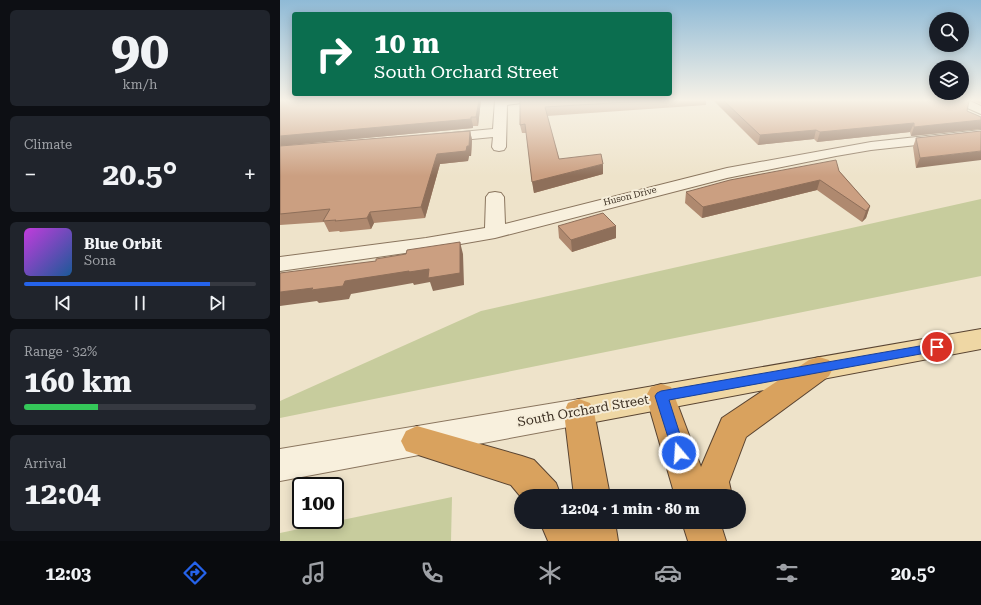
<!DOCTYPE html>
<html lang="en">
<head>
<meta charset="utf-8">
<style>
  :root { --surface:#171b24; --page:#20242c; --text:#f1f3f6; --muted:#9ea1a6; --line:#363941; --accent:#2563eb }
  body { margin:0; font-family:"Roboto Serif",serif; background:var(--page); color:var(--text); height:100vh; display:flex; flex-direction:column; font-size:15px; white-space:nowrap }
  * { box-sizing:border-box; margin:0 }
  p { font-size:13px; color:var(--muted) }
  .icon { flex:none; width:22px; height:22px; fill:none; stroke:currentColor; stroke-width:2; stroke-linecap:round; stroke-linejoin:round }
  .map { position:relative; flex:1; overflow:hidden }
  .drawer { display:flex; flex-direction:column; gap:10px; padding:10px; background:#0d0f14; width:280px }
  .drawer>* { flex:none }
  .banner { position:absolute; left:12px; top:12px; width:380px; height:84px; border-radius:4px; box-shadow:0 2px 10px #0003; background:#0b6e4f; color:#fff; overflow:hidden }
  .controls { position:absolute; left:649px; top:12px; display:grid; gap:8px }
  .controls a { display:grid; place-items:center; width:40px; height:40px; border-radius:50%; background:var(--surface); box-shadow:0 2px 10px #0003; font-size:20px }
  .speed { position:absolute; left:12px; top:477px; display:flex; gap:8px; font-size:20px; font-weight:700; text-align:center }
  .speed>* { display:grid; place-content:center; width:52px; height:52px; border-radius:50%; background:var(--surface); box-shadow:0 2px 10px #0003; line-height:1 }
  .speed .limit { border:2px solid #111; border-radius:6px; background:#fff; color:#111 }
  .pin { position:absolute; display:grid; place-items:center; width:34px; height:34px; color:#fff; margin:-17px; border:2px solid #fff; border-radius:50%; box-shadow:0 1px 4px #0007 }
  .me { position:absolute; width:44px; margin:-22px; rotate:342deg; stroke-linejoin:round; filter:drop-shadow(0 0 3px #0008) }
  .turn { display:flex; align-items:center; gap:14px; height:84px; padding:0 16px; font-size:18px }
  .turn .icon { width:52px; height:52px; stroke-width:2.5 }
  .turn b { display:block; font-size:28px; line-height:34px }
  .big { font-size:30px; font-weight:700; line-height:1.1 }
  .drawer .card { flex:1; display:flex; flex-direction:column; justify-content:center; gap:6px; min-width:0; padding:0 14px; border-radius:6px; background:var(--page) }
  .drawer .dial { align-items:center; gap:0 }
  .dial b { font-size:52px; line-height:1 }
  .song { display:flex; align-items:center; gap:12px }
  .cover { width:48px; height:48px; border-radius:6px; background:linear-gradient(135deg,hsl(290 70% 55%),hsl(210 70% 35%)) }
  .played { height:4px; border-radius:2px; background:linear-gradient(90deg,var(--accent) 80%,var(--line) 80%) }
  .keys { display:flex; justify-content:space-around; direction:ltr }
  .heat { display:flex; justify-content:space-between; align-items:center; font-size:22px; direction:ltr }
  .charge { height:6px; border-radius:3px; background:linear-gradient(90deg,#34c759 32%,var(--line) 0) }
  .trip { position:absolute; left:234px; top:489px; width:232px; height:40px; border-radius:20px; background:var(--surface); box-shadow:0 2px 10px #0003; font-weight:700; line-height:40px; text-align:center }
  .dock { display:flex; height:64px; justify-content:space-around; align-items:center; background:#090b0e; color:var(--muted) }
  .dock .icon { width:28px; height:28px }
  .dock .current { color:var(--accent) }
  .dock b { font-size:18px; color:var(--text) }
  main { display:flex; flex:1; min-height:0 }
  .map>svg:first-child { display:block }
</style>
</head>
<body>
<main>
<section class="drawer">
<div class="card dial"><b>90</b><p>km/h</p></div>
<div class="card"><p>Climate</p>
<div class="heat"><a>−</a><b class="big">20.5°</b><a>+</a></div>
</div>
<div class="card">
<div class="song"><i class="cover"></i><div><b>Blue Orbit</b><p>Sona</p></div></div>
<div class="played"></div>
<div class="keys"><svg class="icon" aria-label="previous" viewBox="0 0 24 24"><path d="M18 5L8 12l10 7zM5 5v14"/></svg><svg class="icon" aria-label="pause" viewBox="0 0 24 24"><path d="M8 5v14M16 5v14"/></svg><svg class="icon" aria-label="next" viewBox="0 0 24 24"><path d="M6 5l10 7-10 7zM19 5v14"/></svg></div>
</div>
<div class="card"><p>Range · 32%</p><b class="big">160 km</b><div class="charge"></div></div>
<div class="card"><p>Arrival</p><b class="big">12:04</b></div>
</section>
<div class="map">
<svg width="701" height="541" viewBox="0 0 701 541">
  <rect width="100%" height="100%" fill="#eee3ca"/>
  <path fill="#c7cc9d" d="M701,199V276L0,418V401L201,311Z
    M172,497L171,541H0V533Z"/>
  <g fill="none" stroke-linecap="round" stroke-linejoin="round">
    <g stroke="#8a755e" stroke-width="2">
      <path id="minor" d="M215,100H251L249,102L227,105L226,147L224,150L219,151L214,150L212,147L213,137L161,142L156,141L154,138L156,135L161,134L213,129Z
        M672,100H688L701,106V114L674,102Z
        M701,130V138L591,150L556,156L447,178L215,238L146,250L0,271V257L146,238L205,228L206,197L209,193L215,192L221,193L224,197L225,224L447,168L591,142Z
        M299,399L310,403L314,412L310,421L299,425L0,481V449Z"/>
    </g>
    <g stroke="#594432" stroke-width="2">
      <path id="major" d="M701,329V349L299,425L288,421L284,412L288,403L299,399Z"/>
    </g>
    <g stroke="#594432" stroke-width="2">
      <path id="highway" d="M539,357L549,360L553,368L549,376L466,437L449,482L452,496H395L366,396L371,387L381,384L391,387L421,467L442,418L529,360Z
        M299,399L310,403L314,412L330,496H294L284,412L288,403Z
        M137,426L242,456L254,460L276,483L281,496H241V497L231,485L126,451L121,441L126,431Z
        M260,522H335L338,541H268Z
        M402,522H440L446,541H408Z"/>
    </g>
    <use href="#minor" fill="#f8f0dd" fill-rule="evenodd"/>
    <use href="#major" fill="#efd7a4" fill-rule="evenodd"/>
    <use href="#highway" fill="#d9a25e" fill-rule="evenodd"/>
  </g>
  <path fill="#af896f" d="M0,100H201L198,126H193V128L0,146Z
    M240,100H426V105L267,116L279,159L323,174L254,193L246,133H242L240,125Z
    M433,100H688L687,111L701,117V129L631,136L630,132L537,142L534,139L478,145Z
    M692,100H701V104Z
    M190,131L192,140L191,156H189L188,161L160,164L145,218L94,223L91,229L60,232L59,231L49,232L44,222L0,225V146Z
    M701,131L636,168L633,147L636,138Z
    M559,171L590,206L586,218L582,222L537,190L422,218L405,203L406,192Z
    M278,226H336V238L292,252L279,238Z"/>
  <path fill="#8e6f5a" d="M199,100H201L198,126L196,117Z
    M191,117L193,126V128L0,146V136Z
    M701,120V129L631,136L634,127Z
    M634,123L630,132L537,142L540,132Z
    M536,130L534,139L478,145L480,135Z
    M190,131L192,140L191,156H189L188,161L160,164L145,218L141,207L157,154L187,146Z
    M701,151V160L636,168L640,158Z
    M323,164V174L254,193L252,182Z
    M540,180L537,190L422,218L423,207Z
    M590,206L586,218L582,222L586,211Z
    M90,212L94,223L91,229L87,218Z
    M336,226V238L292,252L291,240Z
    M180,242L183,254L184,285L153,291L150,282L134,285L133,283L71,294L69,299L39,303L37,301L0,306V292L65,281Z"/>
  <path fill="#cb9f81" stroke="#8e6f5a" d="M0,100H199L196,117H191V119L0,136Z
    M240,100H381L265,107L279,159L321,154L323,164L252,182L245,124L240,125Z
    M443,100H688L689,101L687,111L701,117V120L634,127V123L540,132L536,130L480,135Z
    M190,131L189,146H187L186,151L157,154L141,207L90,212L87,218L55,221L56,220L43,221L50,209L0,214V146Z
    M701,131V151L640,158L636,138Z
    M556,160L559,171L590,206L586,211L540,180L423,207L406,192L450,180Z
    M323,213L336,226L291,240L278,226Z
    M180,242V273L148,278L149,269L129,272V271L65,281L63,286L31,290L33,288L0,292V273L96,261V259L126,254L127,250Z"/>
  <linearGradient id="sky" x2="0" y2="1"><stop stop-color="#8fbad6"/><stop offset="0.57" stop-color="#f7f2e7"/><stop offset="1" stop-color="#f7f2e7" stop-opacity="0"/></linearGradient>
  <rect width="701" height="176" fill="url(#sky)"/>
  <path fill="#2563eb" stroke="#184099" d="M657,343L661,344L662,347L661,350L657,351L389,400L406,453L404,458L399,460L395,458L393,453L375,396L377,393L381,391Z"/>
  <g text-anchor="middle" stroke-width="4" stroke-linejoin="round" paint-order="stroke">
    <g font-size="9" fill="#3b2e21" stroke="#f5edd9">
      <text transform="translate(350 196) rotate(-14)" y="3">Huson Drive</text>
    </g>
    <g font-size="13" fill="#3b2e21" stroke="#f5edd9">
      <text transform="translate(303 410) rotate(-10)" y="5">South Orchard Street</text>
    </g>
  </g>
</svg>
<div class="controls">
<a><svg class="icon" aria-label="search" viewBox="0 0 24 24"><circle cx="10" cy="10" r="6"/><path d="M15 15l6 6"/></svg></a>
<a><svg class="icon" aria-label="layers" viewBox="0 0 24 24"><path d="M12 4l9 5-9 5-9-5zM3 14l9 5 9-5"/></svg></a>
</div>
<div class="speed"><div class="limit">100</div></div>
<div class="pin" style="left:657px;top:347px;background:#d93025"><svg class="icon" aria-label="arrive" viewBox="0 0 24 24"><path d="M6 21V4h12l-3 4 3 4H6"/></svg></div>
<svg class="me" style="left:399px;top:453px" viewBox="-20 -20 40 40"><circle r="17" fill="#2563eb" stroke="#fff" stroke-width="3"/><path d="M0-11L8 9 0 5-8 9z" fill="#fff"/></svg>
<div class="trip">12:04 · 1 min · 80 m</div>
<div class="banner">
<div class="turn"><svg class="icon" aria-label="right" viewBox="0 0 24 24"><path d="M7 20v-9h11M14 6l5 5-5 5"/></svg><div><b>10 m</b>South Orchard Street</div></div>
</div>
</div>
</main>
<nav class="dock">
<b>12:03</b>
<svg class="icon current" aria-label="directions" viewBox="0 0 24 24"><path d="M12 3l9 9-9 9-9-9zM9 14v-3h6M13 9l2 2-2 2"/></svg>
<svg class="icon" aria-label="music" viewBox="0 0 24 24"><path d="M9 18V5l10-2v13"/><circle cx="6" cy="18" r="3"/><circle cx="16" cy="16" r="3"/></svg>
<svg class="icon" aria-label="phone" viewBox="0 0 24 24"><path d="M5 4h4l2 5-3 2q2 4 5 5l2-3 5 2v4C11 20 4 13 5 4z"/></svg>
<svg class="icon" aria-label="climate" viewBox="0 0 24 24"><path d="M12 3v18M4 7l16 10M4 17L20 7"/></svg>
<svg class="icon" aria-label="car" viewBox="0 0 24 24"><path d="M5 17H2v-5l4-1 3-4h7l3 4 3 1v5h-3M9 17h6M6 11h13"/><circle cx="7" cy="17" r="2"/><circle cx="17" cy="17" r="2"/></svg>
<svg class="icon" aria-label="filters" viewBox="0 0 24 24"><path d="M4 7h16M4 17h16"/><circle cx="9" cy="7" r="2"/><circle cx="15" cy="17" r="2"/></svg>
<b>20.5°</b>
</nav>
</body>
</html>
